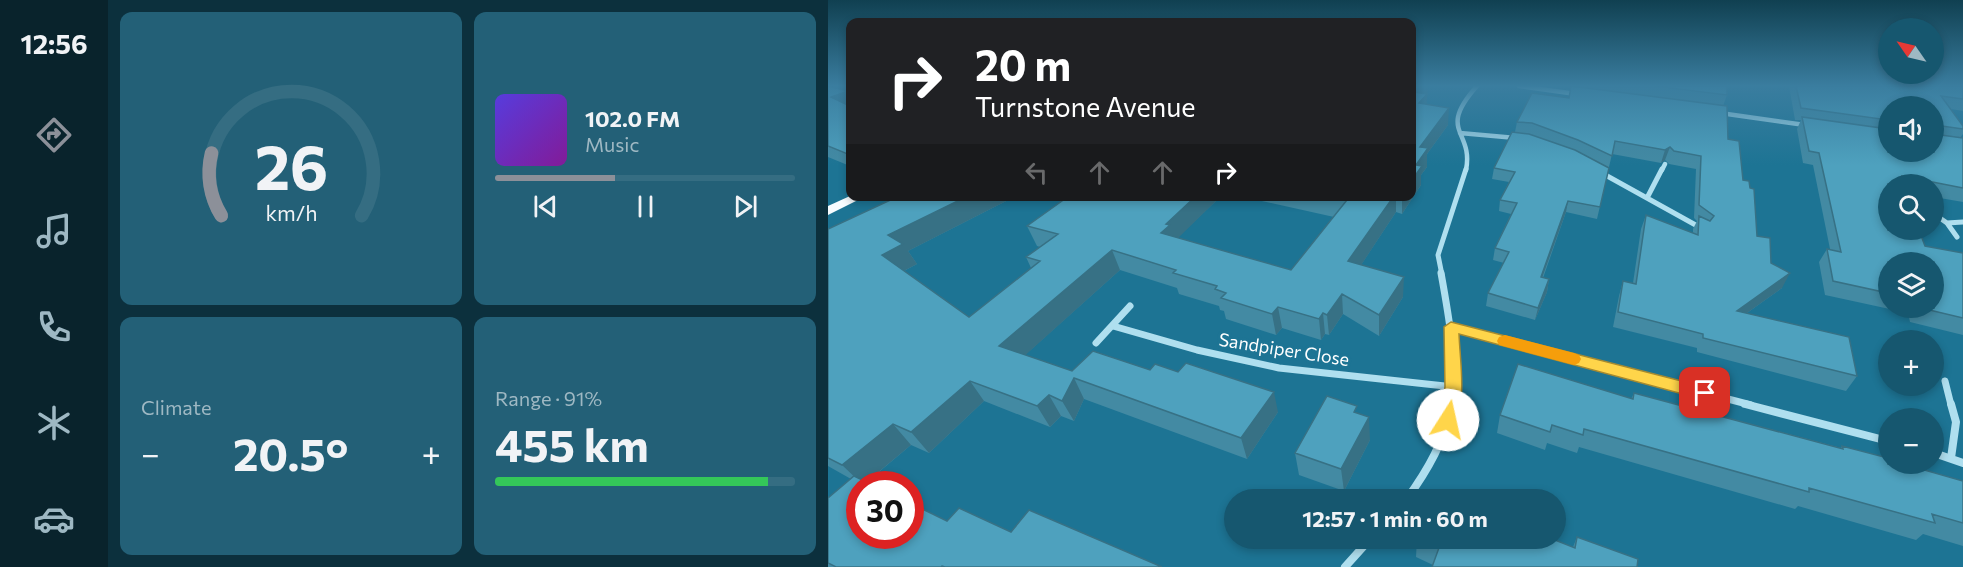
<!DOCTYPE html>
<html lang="en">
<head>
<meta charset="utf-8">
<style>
  :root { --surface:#16576f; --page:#236077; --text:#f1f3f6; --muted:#9eb8c3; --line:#356d82; --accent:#8c9099 }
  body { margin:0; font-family:Commissioner,sans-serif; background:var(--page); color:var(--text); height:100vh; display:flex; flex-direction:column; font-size:22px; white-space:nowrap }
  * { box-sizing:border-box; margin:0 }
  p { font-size:20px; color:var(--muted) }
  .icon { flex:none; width:33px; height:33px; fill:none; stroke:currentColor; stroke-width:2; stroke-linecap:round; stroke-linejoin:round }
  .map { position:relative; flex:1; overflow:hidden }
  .sheet { display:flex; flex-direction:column; gap:12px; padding:12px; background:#0c303d; width:720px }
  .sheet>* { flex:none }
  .top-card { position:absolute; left:18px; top:18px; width:570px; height:183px; border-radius:12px; box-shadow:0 3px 9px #0003; background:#202124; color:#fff; overflow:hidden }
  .needle { width:39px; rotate:304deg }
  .buttons { position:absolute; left:1050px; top:18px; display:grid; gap:12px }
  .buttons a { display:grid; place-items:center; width:66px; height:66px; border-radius:50%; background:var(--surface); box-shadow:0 3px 9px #0003; font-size:30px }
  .speed { position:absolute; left:18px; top:471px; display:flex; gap:12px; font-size:30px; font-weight:700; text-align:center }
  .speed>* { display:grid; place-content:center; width:78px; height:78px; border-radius:50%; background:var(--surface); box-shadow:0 3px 9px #0003; line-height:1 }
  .speed .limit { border:9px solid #d22; background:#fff; color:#111 }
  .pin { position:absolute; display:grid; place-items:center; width:51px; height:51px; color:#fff; margin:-26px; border-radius:12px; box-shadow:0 3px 9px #0006 }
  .me { position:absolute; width:66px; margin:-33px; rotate:10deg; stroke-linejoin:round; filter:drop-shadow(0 0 4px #0008) }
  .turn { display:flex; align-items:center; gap:21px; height:126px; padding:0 30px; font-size:27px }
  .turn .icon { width:78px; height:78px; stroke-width:2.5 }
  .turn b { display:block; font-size:42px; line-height:51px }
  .lanes { display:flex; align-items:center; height:57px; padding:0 30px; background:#0003; justify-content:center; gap:30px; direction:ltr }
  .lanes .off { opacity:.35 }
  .big { font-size:45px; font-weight:700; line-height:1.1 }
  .sheet .widget { flex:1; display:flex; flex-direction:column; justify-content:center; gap:9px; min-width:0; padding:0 21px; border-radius:12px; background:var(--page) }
  .sheet .dial { align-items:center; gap:0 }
  .dial svg { height:156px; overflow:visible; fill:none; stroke:var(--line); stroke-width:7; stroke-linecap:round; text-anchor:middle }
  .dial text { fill:var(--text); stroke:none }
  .song { display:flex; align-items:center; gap:18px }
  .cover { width:72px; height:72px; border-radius:9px; background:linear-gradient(135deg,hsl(250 70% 55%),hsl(290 70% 35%)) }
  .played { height:6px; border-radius:3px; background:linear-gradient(90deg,var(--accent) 40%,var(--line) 40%) }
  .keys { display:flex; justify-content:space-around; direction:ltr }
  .heat { display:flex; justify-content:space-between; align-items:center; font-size:33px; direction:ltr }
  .charge { height:9px; border-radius:4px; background:linear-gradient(90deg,#34c759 91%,var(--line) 0) }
  .sheet .tiles { flex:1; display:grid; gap:12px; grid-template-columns:repeat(2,1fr) }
  .trip { position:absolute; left:396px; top:489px; width:342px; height:60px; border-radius:30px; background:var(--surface); box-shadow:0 3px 9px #0003; font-weight:700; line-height:60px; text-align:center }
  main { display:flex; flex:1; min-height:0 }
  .dock { display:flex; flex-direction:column; width:108px; justify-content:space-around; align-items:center; background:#09232c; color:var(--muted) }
  .dock .icon { width:42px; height:42px }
  .dock .selected { color:var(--accent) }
  .dock b { font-size:27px; color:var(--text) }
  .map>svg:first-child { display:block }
</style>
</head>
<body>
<main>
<nav class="dock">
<b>12:56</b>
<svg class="icon selected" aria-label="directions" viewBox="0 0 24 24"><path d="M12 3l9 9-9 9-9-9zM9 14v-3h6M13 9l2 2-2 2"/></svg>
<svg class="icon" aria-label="music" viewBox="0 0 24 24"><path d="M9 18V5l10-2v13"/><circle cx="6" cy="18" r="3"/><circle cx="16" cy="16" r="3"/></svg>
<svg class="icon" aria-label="phone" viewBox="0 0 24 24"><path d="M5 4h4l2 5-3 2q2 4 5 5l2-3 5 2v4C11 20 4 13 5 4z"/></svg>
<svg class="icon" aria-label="climate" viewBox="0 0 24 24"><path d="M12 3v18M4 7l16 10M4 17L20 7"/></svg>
<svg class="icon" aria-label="car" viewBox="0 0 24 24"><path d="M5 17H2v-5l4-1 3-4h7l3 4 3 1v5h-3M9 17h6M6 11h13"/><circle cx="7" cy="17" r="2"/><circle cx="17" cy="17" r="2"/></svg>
</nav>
<section class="sheet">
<div class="tiles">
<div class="widget dial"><svg viewBox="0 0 100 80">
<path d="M14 69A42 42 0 1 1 86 69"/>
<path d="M14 69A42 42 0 0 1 9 37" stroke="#8c9099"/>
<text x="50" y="56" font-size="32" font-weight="700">26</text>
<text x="50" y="72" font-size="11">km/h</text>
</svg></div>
<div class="widget">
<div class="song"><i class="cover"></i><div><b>102.0 FM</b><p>Music</p></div></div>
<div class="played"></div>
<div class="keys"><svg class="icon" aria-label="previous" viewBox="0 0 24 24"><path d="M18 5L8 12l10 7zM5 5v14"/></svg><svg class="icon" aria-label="pause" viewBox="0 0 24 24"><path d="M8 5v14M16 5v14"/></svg><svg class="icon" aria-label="next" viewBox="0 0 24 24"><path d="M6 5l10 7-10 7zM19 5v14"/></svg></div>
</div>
<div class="widget"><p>Climate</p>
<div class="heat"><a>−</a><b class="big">20.5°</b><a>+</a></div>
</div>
<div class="widget"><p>Range · 91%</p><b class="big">455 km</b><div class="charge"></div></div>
</div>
</section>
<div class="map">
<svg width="1135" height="567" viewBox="0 0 1135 567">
  <rect width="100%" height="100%" fill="#1d7494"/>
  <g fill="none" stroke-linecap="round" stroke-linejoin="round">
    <path stroke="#afdfef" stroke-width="4.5" d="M691,86L748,94
      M892,113L977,125
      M632,133L688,138
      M638,170C646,130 608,132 649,86
      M834,170L837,164"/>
    <path stroke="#afdfef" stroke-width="5" d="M772,172L873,228
      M819,198L834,169
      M1106,214L1119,223L1129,237
      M1119,223L1135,222
      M614,275L610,255L638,169"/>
    <path stroke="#afdfef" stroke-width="7" d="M613,273C621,317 629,361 624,405
      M285,326L369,350L451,368L626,387
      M623,327L923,405
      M268,343L302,306
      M1117,381L1123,405"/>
    <path stroke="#afdfef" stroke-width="8" d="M917,404L1060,441
      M1106,453L1135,463
      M1123,458L1128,422L1123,404
      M578,500C600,470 617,440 624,404
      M517,567L543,538"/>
    <path fill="#f7fcff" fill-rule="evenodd" d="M22,196H38L0,215V206Z"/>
  </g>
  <path fill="#438aa3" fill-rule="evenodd" d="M0,86L22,96V166L0,157Z
    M584,86L600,94L599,95L598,104L620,125L599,154V167L593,175V185L574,214L568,212L533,265L575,297L551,336L515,314L501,335L497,334L493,340L454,328L448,335L398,319L396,311L392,310L391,306L351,294L349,288L292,270L197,355L244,371L450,412L419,459L256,399L246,421L233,416L222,427L156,401L101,453L83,445L39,482L119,521L183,532L334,567H0V498L23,479L0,466V229L71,196H188L80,251L89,264L76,271L141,317L203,268L198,257L212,247L209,246L199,226L390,199L349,238L463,270L506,217L411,196H584Z
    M744,86H899V95L895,106L900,139L915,180L922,188L929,236L954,288L919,313L1029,376L1018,391L869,352V348L785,327L791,296L795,281L805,283L813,229L818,215L865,233V229L869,221L866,218L868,169L841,164L837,160L833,163L784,154L769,219L738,212L715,278L721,279L719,292L707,320L658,306L660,293L676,263L665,260L667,248L683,214L671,211L672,200L681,182L664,179L666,168L687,132L689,122L741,98Z
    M961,86H1135V111L1123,109L1135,126V134L1132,138H1135V202L1106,197V184H1060L1097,246L1135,253V335L1082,322L1080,313L997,295L991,262L999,249H1002L985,165L975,163L969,129L973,120H967ZM1060,106L1106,152H1060ZM1060,262L1106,308H1060Z
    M806,393L1013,448L1014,446L1135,481V546L1095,534L1088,540L970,506L967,509L751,447L749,453L719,443L717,450L669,433L672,415L803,399Z
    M530,414L542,440L516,491L471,475L467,453Z
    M749,537L810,559L605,565L588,557L589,538H722L745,547Z"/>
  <path fill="#377185" d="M592,86H600L598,111L585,92Z
    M20,91L22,96V108L3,97Z
    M621,108L620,125L599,154V167L593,175V185L574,214V196H584V180L592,147Z
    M842,147L837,160L833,163L837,150Z
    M140,196H188L80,251L89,264L68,275L54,255L60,235Z
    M368,196H389L390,199L347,241L333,233L338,224Z
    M566,196H568V212L522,282L520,261Z
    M740,201L738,212L710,289L713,277Z
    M284,250L292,270L184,367L171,346Z
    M962,273L954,288L902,325L909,311Z
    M576,277L575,297L551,336V315Z
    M721,279L719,292L707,320L710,308Z
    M514,294L515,314L501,335L499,315Z
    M450,307L454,328L448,335L444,314Z
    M495,313L497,334L493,340L491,319Z
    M246,378L256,399L246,421L234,401Z
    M142,381L156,401L101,453L83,432Z
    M446,392L450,412L419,459L413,438Z
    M221,395L233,416L222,427L209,406Z
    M541,417L542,440L516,491L513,469Z
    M65,424L83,445L36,484H34L14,465Z"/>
  <path fill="#4ea1be" stroke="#377185" stroke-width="1.5" d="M0,86L20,91L3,97L22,106V155L0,146Z
    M584,86H592L585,92L599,94L591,103L621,108L592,147L600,148L588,165L594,166L584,180Z
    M743,86L899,106L900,139L911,141L915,180L921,181L922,188L926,189L929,236L942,238L943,263L962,273L909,311L1021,337L1029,376L875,338V334L790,312L795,281L808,284L818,215L870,235L871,216L882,221L886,216L871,205L873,156L846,151L842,147L837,150L787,141L784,156L750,140L704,123L689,122L704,93L741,98Z
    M826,86H899V95Z
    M968,86H1135V99L1113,96L1135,126V129L1114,126L1109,132L1113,135L1135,138V188L1074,176L1076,184H1060V230H1091L1097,246L1135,253V318L1093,308H1106V262H1060V293L1005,281L999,249L1013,252L991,153L981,151L974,117L1060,129V152H1106V106H1060V120L973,108Z
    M684,132L701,134L747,150L781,168L772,207L740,201L713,277L721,279L710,308L660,293L681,252L667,248L689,203L672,200L687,172L666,168Z
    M71,196H140L60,235L75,244L54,255L141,317L212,261L198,257L230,234L199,226L241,196H368L338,224L342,225L333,233L463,270L519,200L502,196H566L520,261L576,277L551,315L514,294L499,315L495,313L491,319L450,307L444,314L393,298L398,293L387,289L389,286L345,273L348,270L284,250L171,346L244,371L265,351L322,370L327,364L350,372L358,363L446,392L413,438L246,378L234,401L221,395L209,406L142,381L83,432L65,424L14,465L0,458V229Z
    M690,364L805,399L806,393L1015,449L1014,446L1060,458V464H1083L1088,465L1089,468L1135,481V523L1104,514L1107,523L981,488V492L756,429L755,435L724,425L722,432L672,415Z
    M499,396L529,406L526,412L541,417L513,469L467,453Z
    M26,476L43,484H32V536H82V503L119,521L131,508L183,532L201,510L334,567H117L114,566L113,567H8L0,563V498Z
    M749,537L810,559L809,567H604L612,545L595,538H722L747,548Z"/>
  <linearGradient id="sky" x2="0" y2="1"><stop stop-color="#104051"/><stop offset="0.52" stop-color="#3a7d9f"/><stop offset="1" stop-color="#3a7d9f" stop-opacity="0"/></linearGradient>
  <rect width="1135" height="165" fill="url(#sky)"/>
  <path fill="#ffd54a" stroke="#a68a30" stroke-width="1.5" d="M623,322L877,387L883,389L885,393L883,398L877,400L631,334C632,362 639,399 626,425L620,427L614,425L611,420L617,387L616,327Z"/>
  <path fill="#f59e0b" d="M677,335L746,353L751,355L753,359L751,363L746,365L671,345L669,341L671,337Z"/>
  <g text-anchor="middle" stroke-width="6" stroke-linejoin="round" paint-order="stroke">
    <g font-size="18" fill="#fff" stroke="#1d7494">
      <text transform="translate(456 350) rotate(9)" y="6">Sandpiper Close</text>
    </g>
  </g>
</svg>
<div class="buttons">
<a><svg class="needle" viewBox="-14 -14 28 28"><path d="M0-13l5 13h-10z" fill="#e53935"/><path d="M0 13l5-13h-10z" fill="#9eb8c3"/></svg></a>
<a><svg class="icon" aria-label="sound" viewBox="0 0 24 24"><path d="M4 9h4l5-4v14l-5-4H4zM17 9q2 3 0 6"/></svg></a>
<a><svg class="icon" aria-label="search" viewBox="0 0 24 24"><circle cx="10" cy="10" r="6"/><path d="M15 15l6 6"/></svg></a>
<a><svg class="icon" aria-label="layers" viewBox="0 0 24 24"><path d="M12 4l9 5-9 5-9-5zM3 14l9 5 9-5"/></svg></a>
<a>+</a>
<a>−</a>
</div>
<div class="speed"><div class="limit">30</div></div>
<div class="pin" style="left:877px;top:393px;background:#d93025"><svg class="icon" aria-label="arrive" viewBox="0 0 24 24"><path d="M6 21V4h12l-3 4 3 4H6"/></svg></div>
<svg class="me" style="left:620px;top:420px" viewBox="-20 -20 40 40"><circle r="19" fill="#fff"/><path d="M0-13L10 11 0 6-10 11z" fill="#ffd54a"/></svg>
<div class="trip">12:57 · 1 min · 60 m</div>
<div class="top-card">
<div class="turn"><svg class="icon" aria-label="right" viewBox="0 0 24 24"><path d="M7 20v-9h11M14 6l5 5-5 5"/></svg><div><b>20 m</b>Turnstone Avenue</div></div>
<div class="lanes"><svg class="icon off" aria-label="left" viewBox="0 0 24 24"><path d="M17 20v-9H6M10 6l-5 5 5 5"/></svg><svg class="icon off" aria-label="ahead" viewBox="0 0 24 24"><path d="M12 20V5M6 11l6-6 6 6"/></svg><svg class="icon off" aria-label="ahead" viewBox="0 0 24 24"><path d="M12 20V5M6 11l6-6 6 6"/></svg><svg class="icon" aria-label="right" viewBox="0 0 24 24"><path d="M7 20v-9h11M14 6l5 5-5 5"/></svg></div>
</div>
</div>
</main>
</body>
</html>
